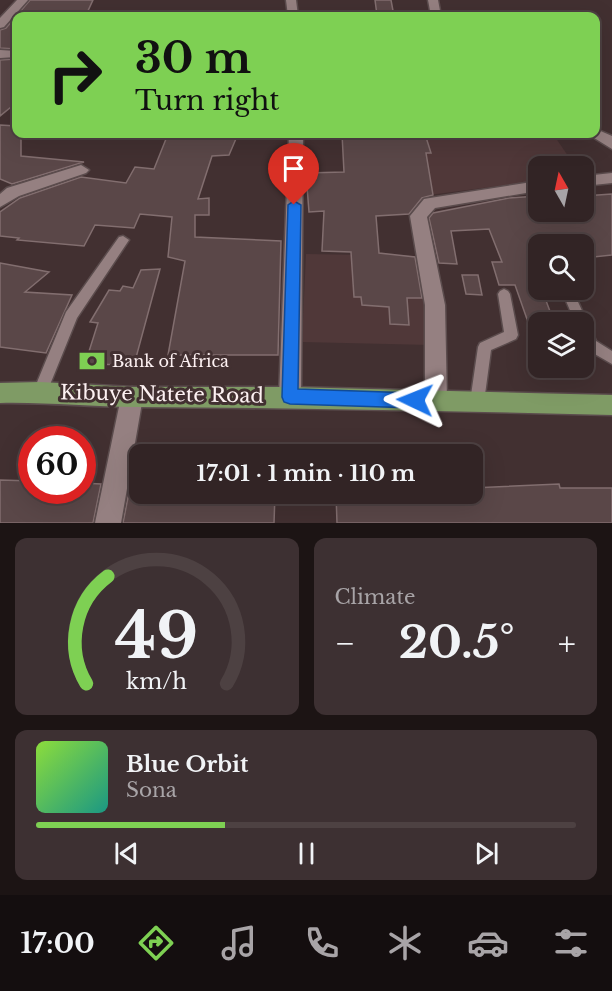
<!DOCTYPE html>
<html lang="en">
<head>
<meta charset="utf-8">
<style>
  :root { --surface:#322425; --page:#3d3032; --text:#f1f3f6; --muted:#a8a4a7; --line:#4d4142; --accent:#7ed053 }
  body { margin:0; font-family:"Libre Baskerville",serif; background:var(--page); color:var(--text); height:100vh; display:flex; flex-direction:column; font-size:22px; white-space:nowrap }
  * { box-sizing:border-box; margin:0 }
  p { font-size:20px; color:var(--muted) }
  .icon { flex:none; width:33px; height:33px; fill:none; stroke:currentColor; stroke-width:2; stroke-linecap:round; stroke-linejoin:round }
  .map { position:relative; height:523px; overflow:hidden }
  .sheet { display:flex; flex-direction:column; gap:15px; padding:15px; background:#1c1414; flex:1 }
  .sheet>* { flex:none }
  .banner { position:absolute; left:12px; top:12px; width:588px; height:126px; border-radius:12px; box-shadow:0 6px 24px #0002,0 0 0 2px var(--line); background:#7ed053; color:#111; overflow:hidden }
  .needle { width:39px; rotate:351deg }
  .controls { position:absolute; left:528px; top:156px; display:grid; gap:12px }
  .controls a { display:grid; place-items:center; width:66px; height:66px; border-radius:12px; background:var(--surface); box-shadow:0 6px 24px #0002,0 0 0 2px var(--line); font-size:30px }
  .speed { position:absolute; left:18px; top:426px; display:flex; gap:12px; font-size:30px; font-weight:700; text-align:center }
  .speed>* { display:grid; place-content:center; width:78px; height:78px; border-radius:50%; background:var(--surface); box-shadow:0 6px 24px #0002,0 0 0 2px var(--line); line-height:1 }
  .speed .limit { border:9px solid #d22; background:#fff; color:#111 }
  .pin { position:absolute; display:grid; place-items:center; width:51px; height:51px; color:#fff; margin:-62px -26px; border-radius:50% 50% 50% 0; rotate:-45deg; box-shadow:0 0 6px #0007 }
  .pin .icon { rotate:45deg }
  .me { position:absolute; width:66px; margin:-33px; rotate:272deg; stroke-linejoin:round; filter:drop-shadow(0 0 4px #0008) }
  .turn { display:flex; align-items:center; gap:21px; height:126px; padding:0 24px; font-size:27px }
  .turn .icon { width:78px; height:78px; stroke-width:2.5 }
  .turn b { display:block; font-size:42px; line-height:51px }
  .big { font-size:45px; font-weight:700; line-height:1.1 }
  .sheet .widget { flex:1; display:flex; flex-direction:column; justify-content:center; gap:9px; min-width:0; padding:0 21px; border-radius:12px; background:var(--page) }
  .sheet .dial { align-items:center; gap:0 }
  .dial svg { height:156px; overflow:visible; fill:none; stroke:var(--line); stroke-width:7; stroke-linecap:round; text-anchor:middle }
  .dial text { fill:var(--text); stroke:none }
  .song { display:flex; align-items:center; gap:18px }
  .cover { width:72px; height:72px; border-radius:9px; background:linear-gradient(135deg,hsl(90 70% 55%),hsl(170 70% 35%)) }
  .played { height:6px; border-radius:3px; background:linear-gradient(90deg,var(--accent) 35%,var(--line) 35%) }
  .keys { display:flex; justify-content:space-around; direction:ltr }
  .heat { display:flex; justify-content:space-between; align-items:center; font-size:33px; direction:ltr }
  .sheet .tiles { flex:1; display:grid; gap:15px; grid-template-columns:1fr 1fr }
  .widget:last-child { grid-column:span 2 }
  .trip { position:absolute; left:129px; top:444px; width:354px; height:60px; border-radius:12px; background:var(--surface); box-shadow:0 6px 24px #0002,0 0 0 2px var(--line); font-weight:700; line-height:60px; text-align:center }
  .dock { display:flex; height:96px; justify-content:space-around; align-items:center; background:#140e0f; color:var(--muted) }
  .dock .icon { width:42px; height:42px }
  .dock .current { color:var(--accent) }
  .dock b { font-size:27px; color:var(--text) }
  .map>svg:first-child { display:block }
</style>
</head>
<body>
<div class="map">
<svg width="612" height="523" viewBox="0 0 612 523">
  <rect width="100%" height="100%" fill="#423031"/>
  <path fill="#503839" d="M432,134H553L575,166H538V181L421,196L396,137Z
    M306,254L419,256L431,345L302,342Z"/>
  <path fill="#5a4748" stroke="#826e6f" stroke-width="1.5" d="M30,0H93L86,15L16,16V49L0,48V30L6,28Z
    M375,0H391L394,16L377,15Z
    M16,59V103L0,116V60Z
    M0,125L16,126V134H21V156L84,162L12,184L0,179Z
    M168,134H238L229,155L212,156L198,199L209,198V215H195V237L281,241L278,355H168L185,261L168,257L172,217L140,214L134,228L95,225L84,246L17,240L19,238L0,236V212L20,198L81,177L126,183L135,167L154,169Z
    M342,134H425L431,153H426L433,195L422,198L409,214L376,216L379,253L415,257L422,298H407L409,325L390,324L389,307L362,305L361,297H354L351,252L322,251L324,211L309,212L306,173L344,172Z
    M612,194V255L584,258V244H538V290H542L554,322H528L515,285H499L492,262H502L489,229L451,231L457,264L439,263L429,218L433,213L509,198L538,196V212H584V196Z
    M0,263L49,272L25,292L72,295L46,353L0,347Z
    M160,269L134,365L85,364L98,323L90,322L109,290L120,291L123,286L133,288L141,270Z
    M462,275H478L482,295L466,294Z
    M0,480L32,481V490H82V483L101,484L93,523H0Z
    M559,484L560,488H612V523H337L336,494H472V488Z
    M130,487L140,488V494H275L274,523H123Z"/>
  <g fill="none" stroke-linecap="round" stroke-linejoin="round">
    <g stroke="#5b4c4d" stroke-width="3">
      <path id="lane" d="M123,236L129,240L77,318L45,397L40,399L35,397L33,392L66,312L119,237Z
        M504,289L508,291L510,294L518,335L516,339L491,350L484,402L482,407L477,409L472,407L470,402L478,347L480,343L504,332L498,294L500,291Z
        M568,290L573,291L596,341L612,351V364L586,349L584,343V322H575L563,294Z"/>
    </g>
    <g stroke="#5b4c4d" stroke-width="3">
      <path id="street" d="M17,0H28L4,27L0,28V18Z
        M286,0H296L298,16H288Z
        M428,0H438L441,16H431Z
        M0,50L16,51V57L0,58Z
        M596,129L612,136V149L591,136L589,134H596Z
        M289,134H303L301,397L298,404L290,407L282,404L279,397Z
        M81,165L89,170L86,173L19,196L0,207V194L7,188Z
        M612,173V183L584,186V176Z
        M538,181V191L435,208L427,217L445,305L447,401L444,408L436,411L428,408L425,401V305L410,216L424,199L430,198Z
        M132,387L140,390L143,397L121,523H95L121,397L124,390Z"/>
    </g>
    <g stroke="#5b4c4d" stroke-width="3">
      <path id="primary" d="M40,382L132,387H290L612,395V415C453,411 295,408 136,407C90,407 46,402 0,403V383Z"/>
    </g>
    <use href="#lane" fill="#958081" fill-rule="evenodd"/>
    <use href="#street" fill="#958081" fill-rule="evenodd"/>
    <use href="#primary" fill="#7f9b65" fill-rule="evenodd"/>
  </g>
  <path fill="#1a73e8" stroke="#114b97" stroke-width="1.5" d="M294,201L301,205L298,389L415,393L421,395L424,400L421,406L415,408L290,404L284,402L282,397L288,205Z"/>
  <defs>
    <g id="bank-bare" transform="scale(2.07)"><path d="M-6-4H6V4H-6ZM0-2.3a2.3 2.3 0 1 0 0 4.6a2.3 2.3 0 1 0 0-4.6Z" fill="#7ed053" stroke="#423031" stroke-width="2.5" paint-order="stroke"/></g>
  </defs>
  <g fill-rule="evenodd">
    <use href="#bank-bare" x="92" y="361"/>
  </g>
  <g text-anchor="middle" stroke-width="6" stroke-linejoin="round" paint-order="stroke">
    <g font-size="16" fill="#fdf1f2" stroke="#423031" text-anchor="start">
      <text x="112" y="367">Bank of Africa</text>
    </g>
    <g font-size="20" fill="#fdf1f2" stroke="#423031">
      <text transform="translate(162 394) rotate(1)" y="7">Kibuye Natete Road</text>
    </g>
  </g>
</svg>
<div class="controls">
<a><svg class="needle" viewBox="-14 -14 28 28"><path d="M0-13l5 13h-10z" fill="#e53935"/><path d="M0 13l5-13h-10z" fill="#a8a4a7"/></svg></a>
<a><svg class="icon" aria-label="search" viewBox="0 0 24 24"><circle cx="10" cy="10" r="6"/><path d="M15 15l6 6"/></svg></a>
<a><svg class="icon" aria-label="layers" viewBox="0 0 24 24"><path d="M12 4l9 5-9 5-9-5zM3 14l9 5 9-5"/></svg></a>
</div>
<div class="speed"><div class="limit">60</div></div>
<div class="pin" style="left:294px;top:205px;background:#d93025"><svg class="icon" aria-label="arrive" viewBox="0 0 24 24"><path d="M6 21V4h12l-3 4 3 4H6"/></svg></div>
<svg class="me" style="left:415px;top:400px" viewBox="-20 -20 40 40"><path d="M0-17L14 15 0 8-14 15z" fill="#1a73e8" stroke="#fff" stroke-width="4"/></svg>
<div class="trip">17:01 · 1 min · 110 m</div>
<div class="banner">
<div class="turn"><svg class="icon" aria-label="right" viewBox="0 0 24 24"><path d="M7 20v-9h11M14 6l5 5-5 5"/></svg><div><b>30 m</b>Turn right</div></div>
</div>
</div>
<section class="sheet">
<div class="tiles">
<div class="widget dial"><svg viewBox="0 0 100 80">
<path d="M14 69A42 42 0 1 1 86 69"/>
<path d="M14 69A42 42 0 0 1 25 14" stroke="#7ed053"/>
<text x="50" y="56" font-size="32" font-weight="700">49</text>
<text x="50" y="72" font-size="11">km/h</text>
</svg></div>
<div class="widget"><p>Climate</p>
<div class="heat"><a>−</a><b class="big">20.5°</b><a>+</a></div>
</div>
<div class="widget">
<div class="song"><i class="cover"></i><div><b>Blue Orbit</b><p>Sona</p></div></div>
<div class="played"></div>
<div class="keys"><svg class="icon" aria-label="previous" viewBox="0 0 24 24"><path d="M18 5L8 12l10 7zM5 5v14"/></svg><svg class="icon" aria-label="pause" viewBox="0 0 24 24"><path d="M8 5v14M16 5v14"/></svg><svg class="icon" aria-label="next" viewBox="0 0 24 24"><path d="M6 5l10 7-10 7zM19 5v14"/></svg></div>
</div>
</div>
</section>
<nav class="dock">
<b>17:00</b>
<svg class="icon current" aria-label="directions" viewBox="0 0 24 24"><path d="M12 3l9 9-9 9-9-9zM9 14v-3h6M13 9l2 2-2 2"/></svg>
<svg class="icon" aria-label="music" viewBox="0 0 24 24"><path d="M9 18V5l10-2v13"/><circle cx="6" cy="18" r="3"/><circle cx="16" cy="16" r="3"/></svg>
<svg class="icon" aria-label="phone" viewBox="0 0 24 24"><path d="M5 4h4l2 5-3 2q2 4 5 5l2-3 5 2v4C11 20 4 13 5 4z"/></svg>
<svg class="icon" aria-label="climate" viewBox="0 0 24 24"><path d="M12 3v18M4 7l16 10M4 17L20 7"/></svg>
<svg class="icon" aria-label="car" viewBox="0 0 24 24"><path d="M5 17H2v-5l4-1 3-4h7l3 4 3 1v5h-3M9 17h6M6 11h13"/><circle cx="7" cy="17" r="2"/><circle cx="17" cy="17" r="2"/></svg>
<svg class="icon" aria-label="filters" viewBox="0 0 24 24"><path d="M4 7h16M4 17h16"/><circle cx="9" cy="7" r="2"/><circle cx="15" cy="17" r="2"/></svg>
</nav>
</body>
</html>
